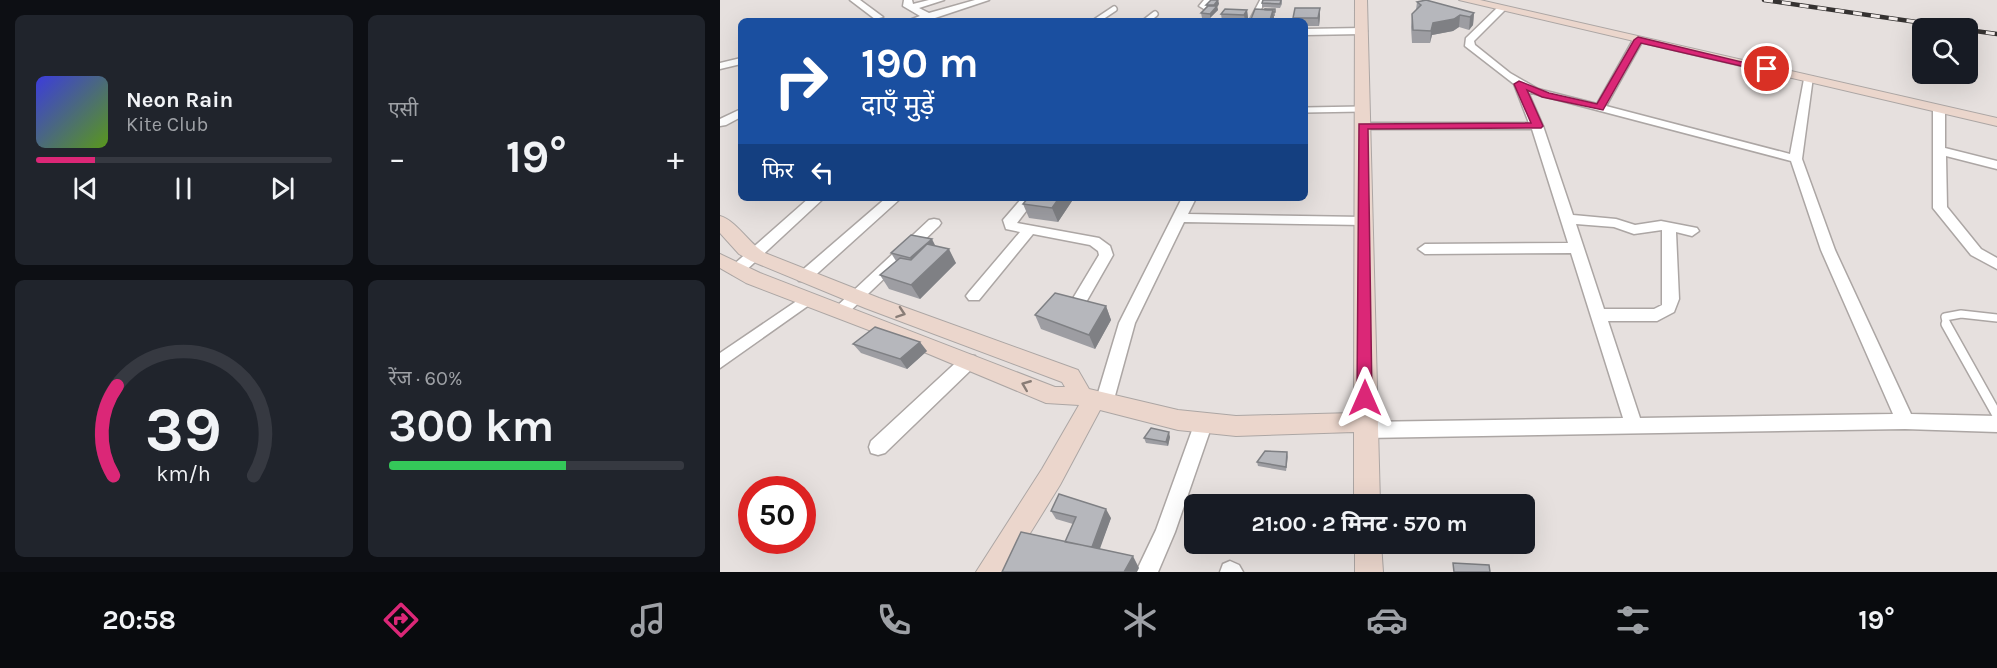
<!DOCTYPE html>
<html lang="hi">
<head>
<meta charset="utf-8">
<style>
  :root { --surface:#171b24; --page:#20242c; --text:#f1f3f6; --muted:#9ea1a6; --line:#363941; --accent:#db2777 }
  body { margin:0; font-family:Karla,"Noto Sans Devanagari",sans-serif; background:var(--page); color:var(--text); height:100vh; display:flex; flex-direction:column; font-size:22px; white-space:nowrap }
  * { box-sizing:border-box; margin:0 }
  p { font-size:20px; color:var(--muted) }
  .icon { flex:none; width:33px; height:33px; fill:none; stroke:currentColor; stroke-width:2; stroke-linecap:round; stroke-linejoin:round }
  .map { position:relative; flex:1; overflow:hidden }
  .panel { display:flex; flex-direction:column; gap:15px; padding:15px; background:#0d0f14; width:720px }
  .panel>* { flex:none }
  .hud { position:absolute; left:18px; top:18px; width:570px; height:183px; border-radius:9px; box-shadow:0 6px 24px #0002; background:#1a4fa0; color:#fff; overflow:hidden }
  .buttons { position:absolute; left:1192px; top:18px; display:grid; gap:12px }
  .buttons a { display:grid; place-items:center; width:66px; height:66px; border-radius:9px; background:var(--surface); box-shadow:0 6px 24px #0002; font-size:30px }
  .speed { position:absolute; left:18px; top:476px; display:flex; gap:12px; font-size:30px; font-weight:700; text-align:center }
  .speed>* { display:grid; place-content:center; width:78px; height:78px; border-radius:50%; background:var(--surface); box-shadow:0 6px 24px #0002; line-height:1 }
  .speed .limit { border:9px solid #d22; background:#fff; color:#111 }
  .pin { position:absolute; display:grid; place-items:center; width:51px; height:51px; color:#fff; margin:-26px; border:3px solid #fff; border-radius:50%; box-shadow:0 2px 6px #0007 }
  .me { position:absolute; width:66px; margin:-33px; rotate:0deg; stroke-linejoin:round; filter:drop-shadow(0 0 4px #0008) }
  .turn { display:flex; align-items:center; gap:21px; height:126px; padding:0 24px; font-size:27px }
  .turn .icon { width:78px; height:78px; stroke-width:2.5 }
  .turn b { display:block; font-size:42px; line-height:51px }
  .then { display:flex; align-items:center; height:57px; padding:0 24px; background:#0003; gap:12px; font-size:22px }
  .big { font-size:45px; font-weight:700; line-height:1.1 }
  .panel .tile { flex:1; display:flex; flex-direction:column; justify-content:center; gap:9px; min-width:0; padding:0 21px; border-radius:9px; background:var(--page) }
  .panel .dial { align-items:center; gap:0 }
  .dial svg { height:156px; overflow:visible; fill:none; stroke:var(--line); stroke-width:7; stroke-linecap:round; text-anchor:middle }
  .dial text { fill:var(--text); stroke:none }
  .song { display:flex; align-items:center; gap:18px }
  .cover { width:72px; height:72px; border-radius:9px; background:linear-gradient(135deg,hsl(240 70% 55%),hsl(90 70% 35%)) }
  .played { height:6px; border-radius:3px; background:linear-gradient(90deg,var(--accent) 20%,var(--line) 20%) }
  .keys { display:flex; justify-content:space-around; direction:ltr }
  .heat { display:flex; justify-content:space-between; align-items:center; font-size:33px; direction:ltr }
  .charge { height:9px; border-radius:4px; background:linear-gradient(90deg,#34c759 60%,var(--line) 0) }
  .panel .tiles { flex:1; display:grid; gap:15px; grid-template-columns:repeat(2,1fr) }
  .trip { position:absolute; left:464px; top:494px; width:351px; height:60px; border-radius:9px; background:var(--surface); box-shadow:0 6px 24px #0002; font-weight:700; line-height:60px; text-align:center }
  .tabs { display:flex; height:96px; justify-content:space-around; align-items:center; background:#090b0e; color:var(--muted) }
  .tabs .icon { width:42px; height:42px }
  .tabs .active { color:var(--accent) }
  .tabs b { font-size:27px; color:var(--text) }
  main { display:flex; flex:1; min-height:0 }
  .map>svg:first-child { display:block }
</style>
</head>
<body>
<main>
<section class="panel">
<div class="tiles">
<div class="tile">
<div class="song"><i class="cover"></i><div><b>Neon Rain</b><p>Kite Club</p></div></div>
<div class="played"></div>
<div class="keys"><svg class="icon" aria-label="previous" viewBox="0 0 24 24"><path d="M18 5L8 12l10 7zM5 5v14"/></svg><svg class="icon" aria-label="pause" viewBox="0 0 24 24"><path d="M8 5v14M16 5v14"/></svg><svg class="icon" aria-label="next" viewBox="0 0 24 24"><path d="M6 5l10 7-10 7zM19 5v14"/></svg></div>
</div>
<div class="tile"><p>एसी</p>
<div class="heat"><a>−</a><b class="big">19°</b><a>+</a></div>
</div>
<div class="tile dial"><svg viewBox="0 0 100 80">
<path d="M14 69A42 42 0 1 1 86 69"/>
<path d="M14 69A42 42 0 0 1 16 23" stroke="#db2777"/>
<text x="50" y="56" font-size="32" font-weight="700">39</text>
<text x="50" y="72" font-size="11">km/h</text>
</svg></div>
<div class="tile"><p>रेंज · 60%</p><b class="big">300 km</b><div class="charge"></div></div>
</div>
</section>
<div class="map">
<svg width="1277" height="572" viewBox="0 0 1277 572">
  <rect width="100%" height="100%" fill="#e6e0de"/>
  <g fill="none" stroke-linecap="round" stroke-linejoin="round">
    <g stroke="#aca6a4" stroke-width="8">
      <path id="lane-far2" d="M376,21L394,9
        M426,21L435,14
        M532,21L543,0
        M585,110L642,109"/>
    </g>
    <g stroke="#aca6a4" stroke-width="10">
      <path id="lane-far1" d="M1227,326L1225,317L1241,314L1277,318"/>
    </g>
    <g stroke="#aca6a4" stroke-width="12">
      <path id="lane" d="M1226,324L1277,415"/>
    </g>
    <g stroke="#aca6a4" stroke-width="3">
      <path id="street" d="M130,0H140L163,17L155,19Z
        M184,0H192L193,4L209,0H224L199,8L209,13L255,0H269L212,19L187,21L200,16L183,6Z
        M484,0H493L484,9L479,6Z
        M779,6L787,8L754,41L755,45L790,73L818,89L877,104L913,40L921,38L923,40L886,106L1070,154L1084,79L1093,77L1082,159L1115,250L1191,414L1277,416V432L1185,429L645,438L639,435L636,430L639,425L645,422L903,418L851,253L705,254L698,249L705,244L848,243L812,129H642L636,126L642,123H809L794,84L745,46L746,38ZM808,92L1071,161L1101,250L1173,414L920,418L888,321H937L954,312L959,299L956,232L972,236L979,231L977,228L941,221L915,225L896,219L853,215L823,126ZM856,224L894,227L914,234L942,230V305L934,309H884Z
        M585,29L642,28L647,31L642,34L585,35Z
        M21,58V64L0,69V63Z
        M1219,106L1225,109V148L1277,161V169L1226,156L1227,207L1261,249L1277,258V269L1251,255L1213,208V109Z
        M21,109V117L6,125L0,126V119Z
        M89,198H104L22,274H12L10,270L12,266Z
        M166,198H181L89,281H79L77,277L79,273Z
        M302,198H316L297,223L379,238L390,246L393,255L365,304H355L352,300L379,255L378,251L370,245L313,234L259,300H249L246,296L249,292L300,232L286,229L283,220Z
        M462,198H476L468,214L643,217L650,221L643,225L464,222L415,323L393,403L390,408L384,410L378,408L375,403L399,323Z
        M214,219L219,220L221,223L219,226L126,315H116L113,311L116,307L209,220Z
        M87,294L92,295L95,299L92,303L0,368V353Z
        M249,355L255,356L257,361L255,366L165,453L158,455L151,453L149,447L151,441L243,356Z
        M484,414L490,417L493,422L455,532L438,572H416L436,530L475,422L478,417Z
        M510,561L519,565L523,572H500L503,564Z"/>
    </g>
    <g stroke="#aca6a4" stroke-width="2">
      <path id="secondary" d="M635,0H647L660,504H634V432L516,436L458,430L380,410L340,485L286,572H256L322,469L359,405L326,403L180,342L26,283L0,268V254L40,273L335,387H345L342,382L145,308L31,261L19,254L0,233V216C17,221 29,244 45,253L159,298L358,370L369,389L458,410L516,416L634,413Z
        M739,0H760L1277,118V126Z
        M635,543H661L663,572H635Z"/>
    </g>
    <use href="#lane-far2" stroke="#fff" stroke-width="5"/>
    <use href="#lane-far1" stroke="#fff" stroke-width="7"/>
    <use href="#lane" stroke="#fff" stroke-width="9"/>
    <use href="#street" fill="#fff" fill-rule="evenodd"/>
    <use href="#secondary" fill="#ebd6cc" fill-rule="evenodd"/>
    <g stroke="#353231" stroke-width="4.5">
      <path id="rail" d="M1044,0L1238,28
        M1248,30L1277,34"/>
    </g>
    <use href="#rail" stroke="#f3edeb" stroke-width="3" stroke-dasharray="9" stroke-linecap="butt"/>
  </g>
  <path fill="#9d9da2" d="M498,0L499,4L497,6L498,10L490,18H482L481,13L487,7L486,5Z
    M562,0V4L560,8L542,7V3Z
    M697,2L754,13L753,25L749,30L739,27L733,31L712,35L710,43H692L691,27L692,14L696,10Z
    M555,9V16H554L553,21H531V19L545,10Z
    M527,10L528,18L526,21H502L501,14Z
    M600,16L599,26H585V21H573V18Z
    M354,198L338,222L309,218L303,204Z
    M216,246L236,263L200,299L169,289L160,275L176,261L171,253Z
    M386,306L391,320L375,349L321,329L315,315Z
    M133,344L207,351L187,369L141,353Z
    M450,437L448,446L426,443L424,438Z
    M567,452L568,457L566,471L538,466L537,462Z
    M331,511L391,518L379,549L419,568L345,542L353,524L336,519Z
    M678,543H695V551L678,552Z"/>
  <path fill="#7f8084" d="M498,0L499,4L495,9L494,5Z
    M497,6L498,10L490,18V14Z
    M600,8V16L599,26L598,18Z
    M527,10L528,18L526,21H525L524,15Z
    M553,10L554,18L553,21H550Z
    M754,13L753,25L749,30L750,17Z
    M740,15L739,27L733,31L712,35L710,43L711,31L713,23Z
    M339,198H354L338,222L332,208Z
    M212,239L217,249L196,268L190,258Z
    M229,249L236,263L200,299L191,285Z
    M386,306L391,320L375,349L369,335Z
    M200,342L207,351L187,369L180,359Z
    M449,432L450,437L448,446L446,442Z
    M386,509L391,518L377,557L372,548Z
    M413,556L419,568L417,572H404Z"/>
  <path fill="#b6b7bc" stroke="#7f8084" stroke-width="1.5" d="M491,0H498L494,5H486Z
    M543,0H561L560,4L542,3Z
    M706,0L754,13L750,17L740,15L734,19L713,23L711,31L693,30L692,14L701,5L697,2Z
    M488,6H497L490,14L481,13Z
    M575,8H600L598,18H573Z
    M505,9L527,10L524,15L501,14Z
    M535,9L553,10L550,20L531,19Z
    M545,9H555V12H553V10H545Z
    M308,198H339L332,208L303,204Z
    M191,235L212,239L190,258L171,253Z
    M207,244L229,249L191,285L160,275L180,258L191,260Z
    M335,293L386,306L369,335L315,315Z
    M155,327L200,342L180,359L133,344Z
    M431,428L449,432L446,442L424,438Z
    M545,451L567,452L566,467L537,462Z
    M339,494L386,509L372,547L345,542L356,517L331,511Z
    M301,532L413,556L404,572H282Z
    M679,543H695L696,547L679,548Z
    M733,563L769,565L770,572H734Z"/>
  <defs><path id="oneway-chevron" d="M-2-3.5L2.5 0L-2 3.5" fill="none" stroke-width="1.6" stroke-linecap="round" stroke-linejoin="round" transform="scale(1.5)"/></defs>
  <g stroke="#897d77">
    <use href="#oneway-chevron" transform="translate(181 313) rotate(19)"/>
    <use href="#oneway-chevron" transform="translate(306 385) rotate(-158)"/>
  </g>
  <path fill="#db2777" stroke="#8e194d" stroke-width="1.5" d="M918,37L1051,69L1047,72L921,43L883,110L822,97L807,90L823,126L821,128L648,129L652,398L645,405L639,403L637,398L639,124L811,123L794,84L799,81L829,93L877,104L914,40Z"/>
</svg>
<div class="buttons">
<a><svg class="icon" aria-label="search" viewBox="0 0 24 24"><circle cx="10" cy="10" r="6"/><path d="M15 15l6 6"/></svg></a>
</div>
<div class="speed"><div class="limit">50</div></div>
<div class="pin" style="left:1047px;top:69px;background:#d93025"><svg class="icon" aria-label="arrive" viewBox="0 0 24 24"><path d="M6 21V4h12l-3 4 3 4H6"/></svg></div>
<svg class="me" style="left:645px;top:398px" viewBox="-20 -20 40 40"><path d="M0-17L14 15 0 8-14 15z" fill="#db2777" stroke="#fff" stroke-width="4"/></svg>
<div class="trip">21:00 · 2 मिनट · 570 m</div>
<div class="hud">
<div class="turn"><svg class="icon" aria-label="right" viewBox="0 0 24 24"><path d="M7 20v-9h11M14 6l5 5-5 5"/></svg><div><b>190 m</b>दाएँ मुड़ें</div></div>
<div class="then">फिर<svg class="icon" aria-label="left" viewBox="0 0 24 24"><path d="M17 20v-9H6M10 6l-5 5 5 5"/></svg></div>
</div>
</div>
</main>
<nav class="tabs">
<b>20:58</b>
<svg class="icon active" aria-label="directions" viewBox="0 0 24 24"><path d="M12 3l9 9-9 9-9-9zM9 14v-3h6M13 9l2 2-2 2"/></svg>
<svg class="icon" aria-label="music" viewBox="0 0 24 24"><path d="M9 18V5l10-2v13"/><circle cx="6" cy="18" r="3"/><circle cx="16" cy="16" r="3"/></svg>
<svg class="icon" aria-label="phone" viewBox="0 0 24 24"><path d="M5 4h4l2 5-3 2q2 4 5 5l2-3 5 2v4C11 20 4 13 5 4z"/></svg>
<svg class="icon" aria-label="climate" viewBox="0 0 24 24"><path d="M12 3v18M4 7l16 10M4 17L20 7"/></svg>
<svg class="icon" aria-label="car" viewBox="0 0 24 24"><path d="M5 17H2v-5l4-1 3-4h7l3 4 3 1v5h-3M9 17h6M6 11h13"/><circle cx="7" cy="17" r="2"/><circle cx="17" cy="17" r="2"/></svg>
<svg class="icon" aria-label="filters" viewBox="0 0 24 24"><path d="M4 7h16M4 17h16"/><circle cx="9" cy="7" r="2"/><circle cx="15" cy="17" r="2"/></svg>
<b>19°</b>
</nav>
</body>
</html>
